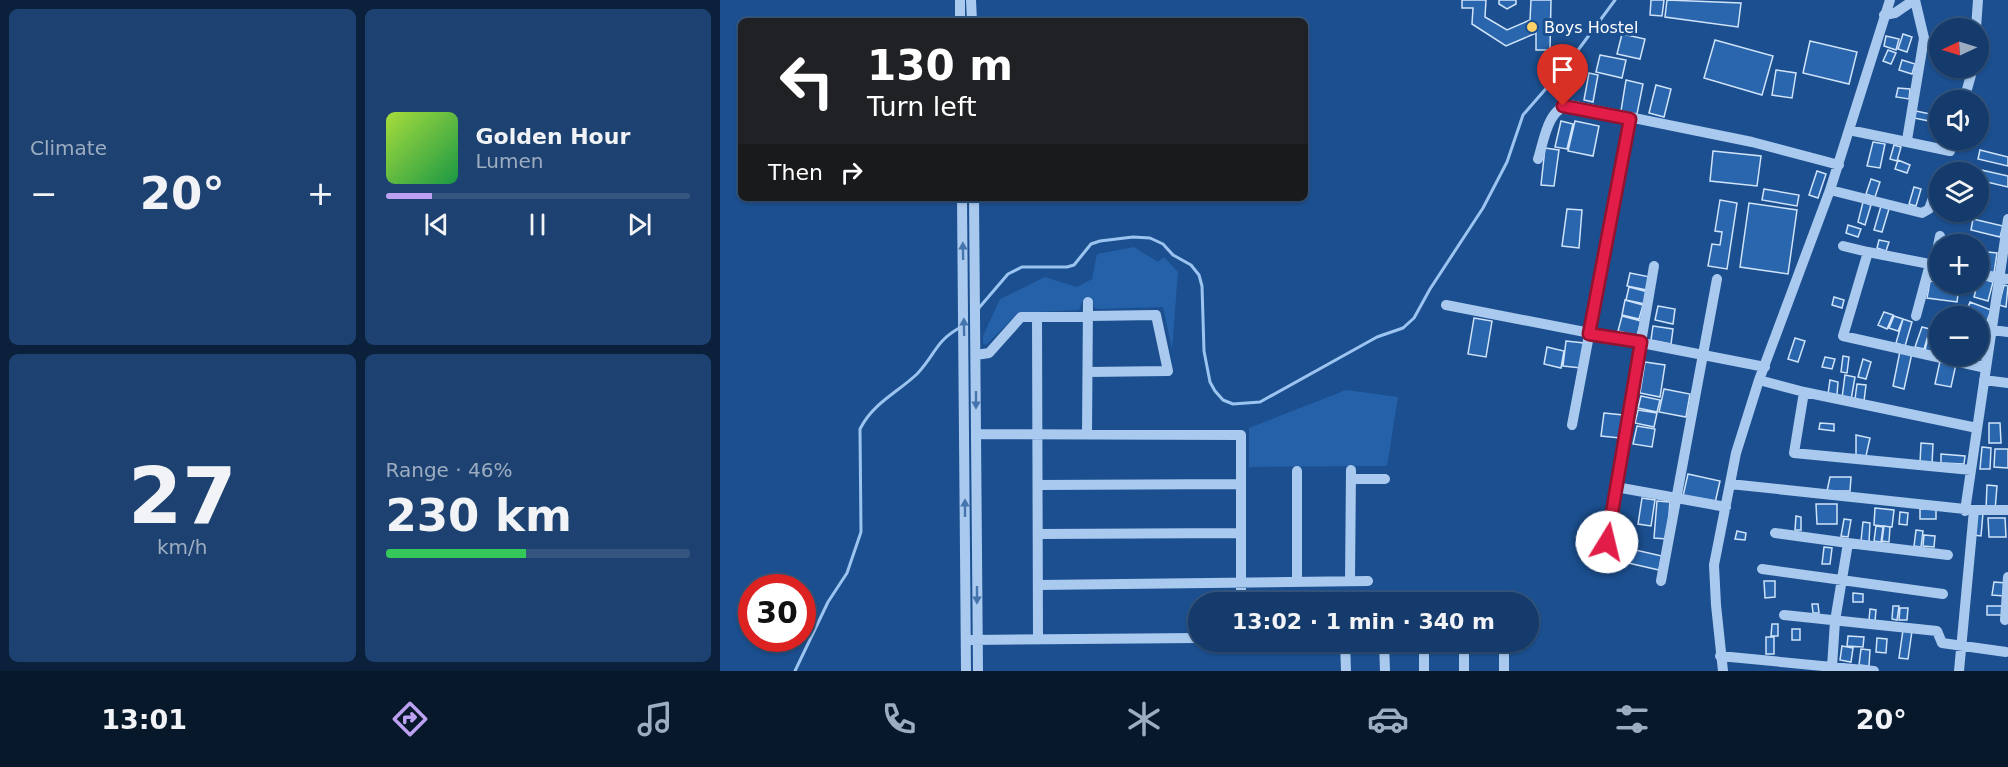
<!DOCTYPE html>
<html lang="en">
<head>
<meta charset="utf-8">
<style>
  :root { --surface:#143b6b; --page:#1d4271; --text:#f1f3f6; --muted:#9dadc1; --line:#33557e; --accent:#bca0f2 }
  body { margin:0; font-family:"DejaVu Sans",sans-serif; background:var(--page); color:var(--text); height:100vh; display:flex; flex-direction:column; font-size:22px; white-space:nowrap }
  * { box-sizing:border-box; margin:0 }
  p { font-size:20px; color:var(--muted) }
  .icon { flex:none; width:33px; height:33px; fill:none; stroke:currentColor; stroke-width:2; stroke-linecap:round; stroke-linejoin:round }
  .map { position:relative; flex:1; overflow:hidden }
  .drawer { display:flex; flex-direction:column; gap:9px; padding:9px; background:#0b203b; width:720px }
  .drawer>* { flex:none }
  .guide { position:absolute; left:18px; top:18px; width:570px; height:183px; border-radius:9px; box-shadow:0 2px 4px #0004,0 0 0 2px var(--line); background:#202124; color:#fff; overflow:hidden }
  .needle { width:39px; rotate:266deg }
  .controls { position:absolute; left:1209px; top:18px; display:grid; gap:12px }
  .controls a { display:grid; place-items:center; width:60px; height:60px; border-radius:50%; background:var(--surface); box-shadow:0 2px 4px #0004,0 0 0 2px var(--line); font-size:30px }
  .speed { position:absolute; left:18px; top:574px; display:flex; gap:12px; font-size:30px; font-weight:700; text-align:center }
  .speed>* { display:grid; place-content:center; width:78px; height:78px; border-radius:50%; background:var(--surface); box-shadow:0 2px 4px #0004,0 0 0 2px var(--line); line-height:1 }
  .speed .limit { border:9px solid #d22; background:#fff; color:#111 }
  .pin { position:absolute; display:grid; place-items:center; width:51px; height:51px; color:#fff; margin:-62px -26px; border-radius:50% 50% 50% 0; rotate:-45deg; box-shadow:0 0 6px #0007 }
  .pin .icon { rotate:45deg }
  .me { position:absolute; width:66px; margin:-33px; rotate:9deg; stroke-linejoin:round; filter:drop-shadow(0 0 4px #0008) }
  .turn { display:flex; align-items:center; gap:21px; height:126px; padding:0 30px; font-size:27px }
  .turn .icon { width:78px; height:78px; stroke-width:2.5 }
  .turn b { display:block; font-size:42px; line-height:51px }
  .then { display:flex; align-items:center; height:57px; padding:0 30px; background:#0003; gap:12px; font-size:22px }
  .big { font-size:45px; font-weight:600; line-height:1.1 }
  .drawer .widget { flex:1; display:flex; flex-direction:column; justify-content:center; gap:9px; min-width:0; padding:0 21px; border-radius:9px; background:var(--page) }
  .drawer .dial { align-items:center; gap:0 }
  .dial b { font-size:78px; line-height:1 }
  .song { display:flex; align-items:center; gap:18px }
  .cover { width:72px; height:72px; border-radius:9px; background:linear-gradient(135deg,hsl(80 70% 55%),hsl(140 70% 35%)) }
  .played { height:6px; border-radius:3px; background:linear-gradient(90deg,var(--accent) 15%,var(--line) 15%) }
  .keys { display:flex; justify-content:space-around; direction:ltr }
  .heat { display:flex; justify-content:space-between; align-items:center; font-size:33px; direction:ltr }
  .charge { height:9px; border-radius:4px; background:linear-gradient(90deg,#34c759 46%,var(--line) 0) }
  .drawer .tiles { flex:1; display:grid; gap:9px; grid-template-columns:repeat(2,1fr) }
  .trip { position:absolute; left:468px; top:592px; width:351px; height:60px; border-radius:30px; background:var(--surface); box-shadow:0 2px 4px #0004,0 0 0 2px var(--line); font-weight:600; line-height:60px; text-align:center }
  .menu { display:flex; height:96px; justify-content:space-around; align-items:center; background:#08182b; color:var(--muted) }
  .menu .icon { width:42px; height:42px }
  .menu .active { color:var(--accent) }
  .menu b { font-size:27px; color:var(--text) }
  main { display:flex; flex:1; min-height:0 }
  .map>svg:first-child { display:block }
</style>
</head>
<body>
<main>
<section class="drawer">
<div class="tiles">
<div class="widget"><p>Climate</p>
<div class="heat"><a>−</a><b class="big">20°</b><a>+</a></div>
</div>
<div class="widget">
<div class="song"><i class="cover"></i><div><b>Golden Hour</b><p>Lumen</p></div></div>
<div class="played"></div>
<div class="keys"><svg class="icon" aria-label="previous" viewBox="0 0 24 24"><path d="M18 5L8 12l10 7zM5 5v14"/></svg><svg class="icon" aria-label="pause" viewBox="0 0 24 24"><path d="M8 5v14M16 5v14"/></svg><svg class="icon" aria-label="next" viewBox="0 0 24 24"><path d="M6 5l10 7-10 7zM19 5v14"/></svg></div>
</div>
<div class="widget dial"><b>27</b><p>km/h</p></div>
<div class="widget"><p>Range · 46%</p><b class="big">230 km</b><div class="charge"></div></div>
</div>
</section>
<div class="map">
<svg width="1288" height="671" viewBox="0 0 1288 671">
  <rect width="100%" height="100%" fill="#1b4f8f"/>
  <path fill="#2461a8" d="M414,247L438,262L444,257L458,272L452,349L443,307L378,309L374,308L373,301L362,302L359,310L298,313L266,345L263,343V336L280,299L325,277L357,287L372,279L377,254Z
    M626,390L678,397L667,466L529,467V428Z"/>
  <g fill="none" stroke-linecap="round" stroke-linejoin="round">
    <path stroke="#9cc4f0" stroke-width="3" d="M258,309L288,274L302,267H347L354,265L371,244L380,241L413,237L430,238L443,244L453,255L471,265L479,275L482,286L484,351L490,382L495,391L503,400L513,404L540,402L657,337L683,328L694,318L710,289L763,208L787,162L803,115L850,61L895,0
      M75,671L108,602L127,573L141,532L140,429C153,403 177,393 197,374C216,354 215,341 241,327"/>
  </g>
  <path fill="#2a66ad" stroke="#cfe3fa" stroke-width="1.5" d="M742,0H766L765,17L787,30L810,20L811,0H831L830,50H816V33L786,46L752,24L753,8H742Z
    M779,0H796V4L787,9L779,4Z
    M931,0H944L942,16L930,15Z
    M947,0L1021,3L1018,27L945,17Z
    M902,34L925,39L920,59L897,54Z
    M1183,34L1192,37L1187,52L1178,49Z
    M1166,36L1179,39L1176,50L1164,46Z
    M995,40L1053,56L1042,95L984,78Z
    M1090,41L1137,52L1129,84L1083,73Z
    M1168,50L1176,53L1171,64L1163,61Z
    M880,55L906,60L902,78L876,72Z
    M1182,60L1195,64L1192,74L1179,70Z
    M1056,70L1076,73L1072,98L1052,95Z
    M869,73L878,75L873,102L864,100Z
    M906,80L923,84L917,114L901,111Z
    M936,85L951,89L944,117L929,113Z
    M1178,88L1190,89L1189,99L1176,97Z
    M1196,111L1215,115L1214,122L1194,118Z
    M841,121L853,124L847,149L835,147Z
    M855,121L879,126L873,156L848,151Z
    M1153,142L1165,144L1160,168L1147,166Z
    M1174,145L1181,147L1177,161L1170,159Z
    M825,148L839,150L834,186L821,185Z
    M1260,150L1288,157V166L1258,159Z
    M993,151L1041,156L1037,186L990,181Z
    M1178,160L1190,165L1187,173L1175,169Z
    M1257,169L1288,176V187L1258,180Z
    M1097,171L1106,174L1098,198L1089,195Z
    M1151,179L1160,182L1155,197L1146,194Z
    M1194,187L1201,189L1196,206L1189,204Z
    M1044,189L1079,195L1077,206L1042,200Z
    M1000,200L1017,203L1007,269L988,266L992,244L1000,245L1002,232L995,231Z
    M1143,202L1151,205L1145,225L1138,222Z
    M1029,203L1077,210L1068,274L1020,267Z
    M1161,206L1169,209L1162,232L1154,230Z
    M847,209L862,210L859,248L842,246Z
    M1253,219L1283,226L1280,237L1251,230Z
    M1128,225L1141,229L1138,237L1126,233Z
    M1159,240L1169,242L1166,251L1157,248Z
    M1258,251L1277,253L1274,273L1258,271Z
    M910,273L930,277L927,290L907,286Z
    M1259,278L1273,282L1268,301L1254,297Z
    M1210,281L1229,284L1228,293L1238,294L1237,302L1207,298Z
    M1284,285L1288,286L1286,307L1279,305Z
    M909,287L928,292L925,304L906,300Z
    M1114,297L1124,300L1122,308L1112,305Z
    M905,300L923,305L919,319L902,315Z
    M1250,302L1271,310L1266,324L1258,321V316L1245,315Z
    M938,306L955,309L953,324L935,320Z
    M1164,312L1173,315L1167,329L1158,325Z
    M902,316L921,321L917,336L898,331Z
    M1174,316L1183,319L1178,331L1169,328Z
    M754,318L772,321L766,357L748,354Z
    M1183,319L1192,322L1185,346L1176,343Z
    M933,326L953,329L951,344L931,340Z
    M1202,327L1210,329L1204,349L1195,347Z
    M1210,329L1217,331L1212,352L1205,350Z
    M1218,333H1220V356L1213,354Z
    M1075,338L1085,341L1078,362L1068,359Z
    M846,341L864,343L861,368L843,366Z
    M1258,344L1264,345L1262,362L1248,360V356H1258Z
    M827,347L844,351L841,368L824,364Z
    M1180,351L1192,353L1184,389L1173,386Z
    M1123,356L1129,357L1127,373L1121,372Z
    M1105,357L1115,359L1112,369L1102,367Z
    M1143,359L1151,362L1146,379L1138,377Z
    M1220,361L1236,364L1231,387L1215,384Z
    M925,362L945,365L940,397L920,393Z
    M1125,375L1135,377L1131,400L1122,398Z
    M1110,380L1118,382L1117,395L1108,394Z
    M1137,384L1146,385L1144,401L1135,399Z
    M944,389L970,394L966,417L939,412Z
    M921,396L940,400L937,412L918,408Z
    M918,410L937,413L934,427L915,423Z
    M884,413L903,415L900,438L881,436Z
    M1100,423L1114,424V431L1099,429Z
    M1269,423H1280L1281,443H1269Z
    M917,426L935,429L932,447L913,444Z
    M1136,435L1150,438L1146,456L1136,455Z
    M1201,443L1213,444L1212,464L1200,463Z
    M1262,447L1271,448L1270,469H1260Z
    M1275,449H1288V468L1274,467Z
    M1221,454L1245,456L1244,464L1221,463Z
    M968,474L1000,481L995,503L963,496Z
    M1110,477H1131L1130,491H1107Z
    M1267,485L1277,486L1275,510L1266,509Z
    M922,498L935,500L931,526L918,524Z
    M937,501L950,502L947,539L934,538Z
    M1096,504H1117V524H1097Z
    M1155,508L1174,510L1172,527L1154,525Z
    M1200,509H1216V519H1200Z
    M1180,512L1188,513L1187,525L1179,524Z
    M1256,513H1263L1261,536L1254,535Z
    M1076,516L1081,517V530H1075Z
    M1268,518H1285L1286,537H1269Z
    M1124,519L1131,520L1128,537L1121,536Z
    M1143,522L1150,523L1149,542L1141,541Z
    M1156,526L1163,527L1161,542L1154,541Z
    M1164,526L1170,527L1169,542L1162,541Z
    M1196,530L1203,531L1201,547L1194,546Z
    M1017,531L1026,533L1025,540L1015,539Z
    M858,532L880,535L878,548L856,546Z
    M1204,535L1215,536L1214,547L1203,546Z
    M1104,547L1112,548L1110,564H1102Z
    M911,549L942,556L939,570L908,563Z
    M1044,581H1055V597L1045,598Z
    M1274,582L1286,583L1284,596L1272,595Z
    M1133,593L1143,594V602H1133Z
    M1092,604H1098L1099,613H1093Z
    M1173,606H1179L1177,620L1172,619Z
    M1267,606H1284L1283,615H1267Z
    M1180,608H1188L1187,620H1179Z
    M1150,609L1156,610L1155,621L1149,620Z
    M1052,624H1058V636H1051Z
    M1072,629H1080V640H1072Z
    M1183,630L1192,631L1188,659L1179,658Z
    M1128,636L1144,637L1143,647L1127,646Z
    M1046,637H1054V654H1046Z
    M1157,638L1167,639L1166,653L1156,652Z
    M1122,646L1133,648L1131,662L1120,660Z
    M1141,649L1150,650L1149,666L1139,665Z"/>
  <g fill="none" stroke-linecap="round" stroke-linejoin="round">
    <path stroke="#a9c9ee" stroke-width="10" d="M240,0V21
      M251,0L252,21
      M1164,15L1175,13L1194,0
      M1256,28L1258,0
      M1244,100L1253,68
      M1129,130L1230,151L1234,140
      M1187,140L1204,38L1195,0
      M818,159C824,141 828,107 850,105L1032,142L1119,165
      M1110,190L1202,213L1209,209L1218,184
      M242,198L246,671
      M254,198L258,671
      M1123,246L1148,252
      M1214,265L1220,236
      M1220,266L1148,252L1123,336L1266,368
      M1258,274L1288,279
      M726,305L1045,367
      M1196,316L1210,264
      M317,317L318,639
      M1272,330L1288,332
      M256,355L269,353L301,317L436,315L448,371L368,372
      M1039,380L1084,392L1257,428
      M1264,380L1288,383
      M1084,392L1074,453L1251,470
      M852,425L910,119
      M256,434L521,435V603
      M367,434L368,302
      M631,479H665
      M1010,484L1254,510L1239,671
      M318,485L521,484
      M896,487L1006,507
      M1254,510H1288
      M1245,511L1288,219
      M1055,533L1128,543L1115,621L1112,667
      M318,534L521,533
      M1128,543L1228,555
      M884,560L934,266
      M1042,569L1223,594
      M630,581L631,470
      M941,581L997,279
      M577,582V471
      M318,585L648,581
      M1064,615L1217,631L1222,643L1286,652
      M1285,620L1288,577
      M251,640L478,638
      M625,642L626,671
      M664,642L665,671
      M704,642V671
      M744,642V671
      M784,642V671
      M1000,656L1154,671
      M1003,671L996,605L994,565L1016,453L1039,380L1110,190L1170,0"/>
  </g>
  <defs><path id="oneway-solid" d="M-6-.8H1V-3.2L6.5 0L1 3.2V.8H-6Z" transform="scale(1.5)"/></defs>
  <g fill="#4674ac">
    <use href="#oneway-solid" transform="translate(243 251) rotate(-91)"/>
    <use href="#oneway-solid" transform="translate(244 327) rotate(-91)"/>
    <use href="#oneway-solid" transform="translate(256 400) rotate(90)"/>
    <use href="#oneway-solid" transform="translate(245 508) rotate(-90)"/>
    <use href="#oneway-solid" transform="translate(257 595) rotate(90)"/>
  </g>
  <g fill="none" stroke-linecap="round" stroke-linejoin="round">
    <g stroke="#92132f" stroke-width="15">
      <path id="route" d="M843,106L910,119L869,334L921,342L887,542"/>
    </g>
    <use href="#route" stroke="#e11d48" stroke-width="10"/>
  </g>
  <circle fill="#ffd166" stroke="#1b4f8f" stroke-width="2" cx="812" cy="27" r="6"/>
  <g text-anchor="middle" stroke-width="6" stroke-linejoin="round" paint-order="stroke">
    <g font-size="16" fill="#fff" stroke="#1b4f8f" text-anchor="start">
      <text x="824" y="33">Boys Hostel</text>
    </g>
  </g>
</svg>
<div class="controls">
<a><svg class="needle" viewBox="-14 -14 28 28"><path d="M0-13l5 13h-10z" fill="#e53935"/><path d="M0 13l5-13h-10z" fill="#9dadc1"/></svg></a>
<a><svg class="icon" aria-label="sound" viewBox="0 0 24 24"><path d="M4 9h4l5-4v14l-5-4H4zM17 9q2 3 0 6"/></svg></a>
<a><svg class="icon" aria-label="layers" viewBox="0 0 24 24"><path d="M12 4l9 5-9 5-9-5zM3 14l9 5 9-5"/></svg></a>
<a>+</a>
<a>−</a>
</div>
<div class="speed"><div class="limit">30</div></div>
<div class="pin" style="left:843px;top:106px;background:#d93025"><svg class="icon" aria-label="arrive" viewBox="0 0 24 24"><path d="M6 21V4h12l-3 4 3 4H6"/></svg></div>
<svg class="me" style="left:887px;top:542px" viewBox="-20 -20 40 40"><circle r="19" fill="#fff"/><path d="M0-13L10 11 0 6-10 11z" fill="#e11d48"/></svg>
<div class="trip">13:02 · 1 min · 340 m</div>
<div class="guide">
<div class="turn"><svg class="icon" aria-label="left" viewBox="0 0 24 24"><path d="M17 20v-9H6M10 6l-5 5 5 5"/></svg><div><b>130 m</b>Turn left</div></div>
<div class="then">Then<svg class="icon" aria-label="right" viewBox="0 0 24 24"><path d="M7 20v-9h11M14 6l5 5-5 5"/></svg></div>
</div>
</div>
</main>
<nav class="menu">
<b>13:01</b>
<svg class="icon active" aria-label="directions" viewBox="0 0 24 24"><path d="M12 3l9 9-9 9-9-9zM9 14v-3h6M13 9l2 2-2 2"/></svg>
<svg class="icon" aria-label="music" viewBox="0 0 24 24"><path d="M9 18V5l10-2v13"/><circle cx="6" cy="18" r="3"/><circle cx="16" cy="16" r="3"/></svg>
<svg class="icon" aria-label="phone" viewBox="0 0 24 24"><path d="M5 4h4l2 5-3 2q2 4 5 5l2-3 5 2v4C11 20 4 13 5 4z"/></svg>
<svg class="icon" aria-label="climate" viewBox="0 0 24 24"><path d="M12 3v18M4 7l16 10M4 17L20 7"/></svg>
<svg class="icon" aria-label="car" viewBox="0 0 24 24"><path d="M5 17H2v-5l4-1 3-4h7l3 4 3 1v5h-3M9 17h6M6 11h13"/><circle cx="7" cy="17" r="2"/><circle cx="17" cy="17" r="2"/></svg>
<svg class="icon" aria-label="filters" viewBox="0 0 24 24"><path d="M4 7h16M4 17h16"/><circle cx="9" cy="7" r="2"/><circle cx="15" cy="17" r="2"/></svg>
<b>20°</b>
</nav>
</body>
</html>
